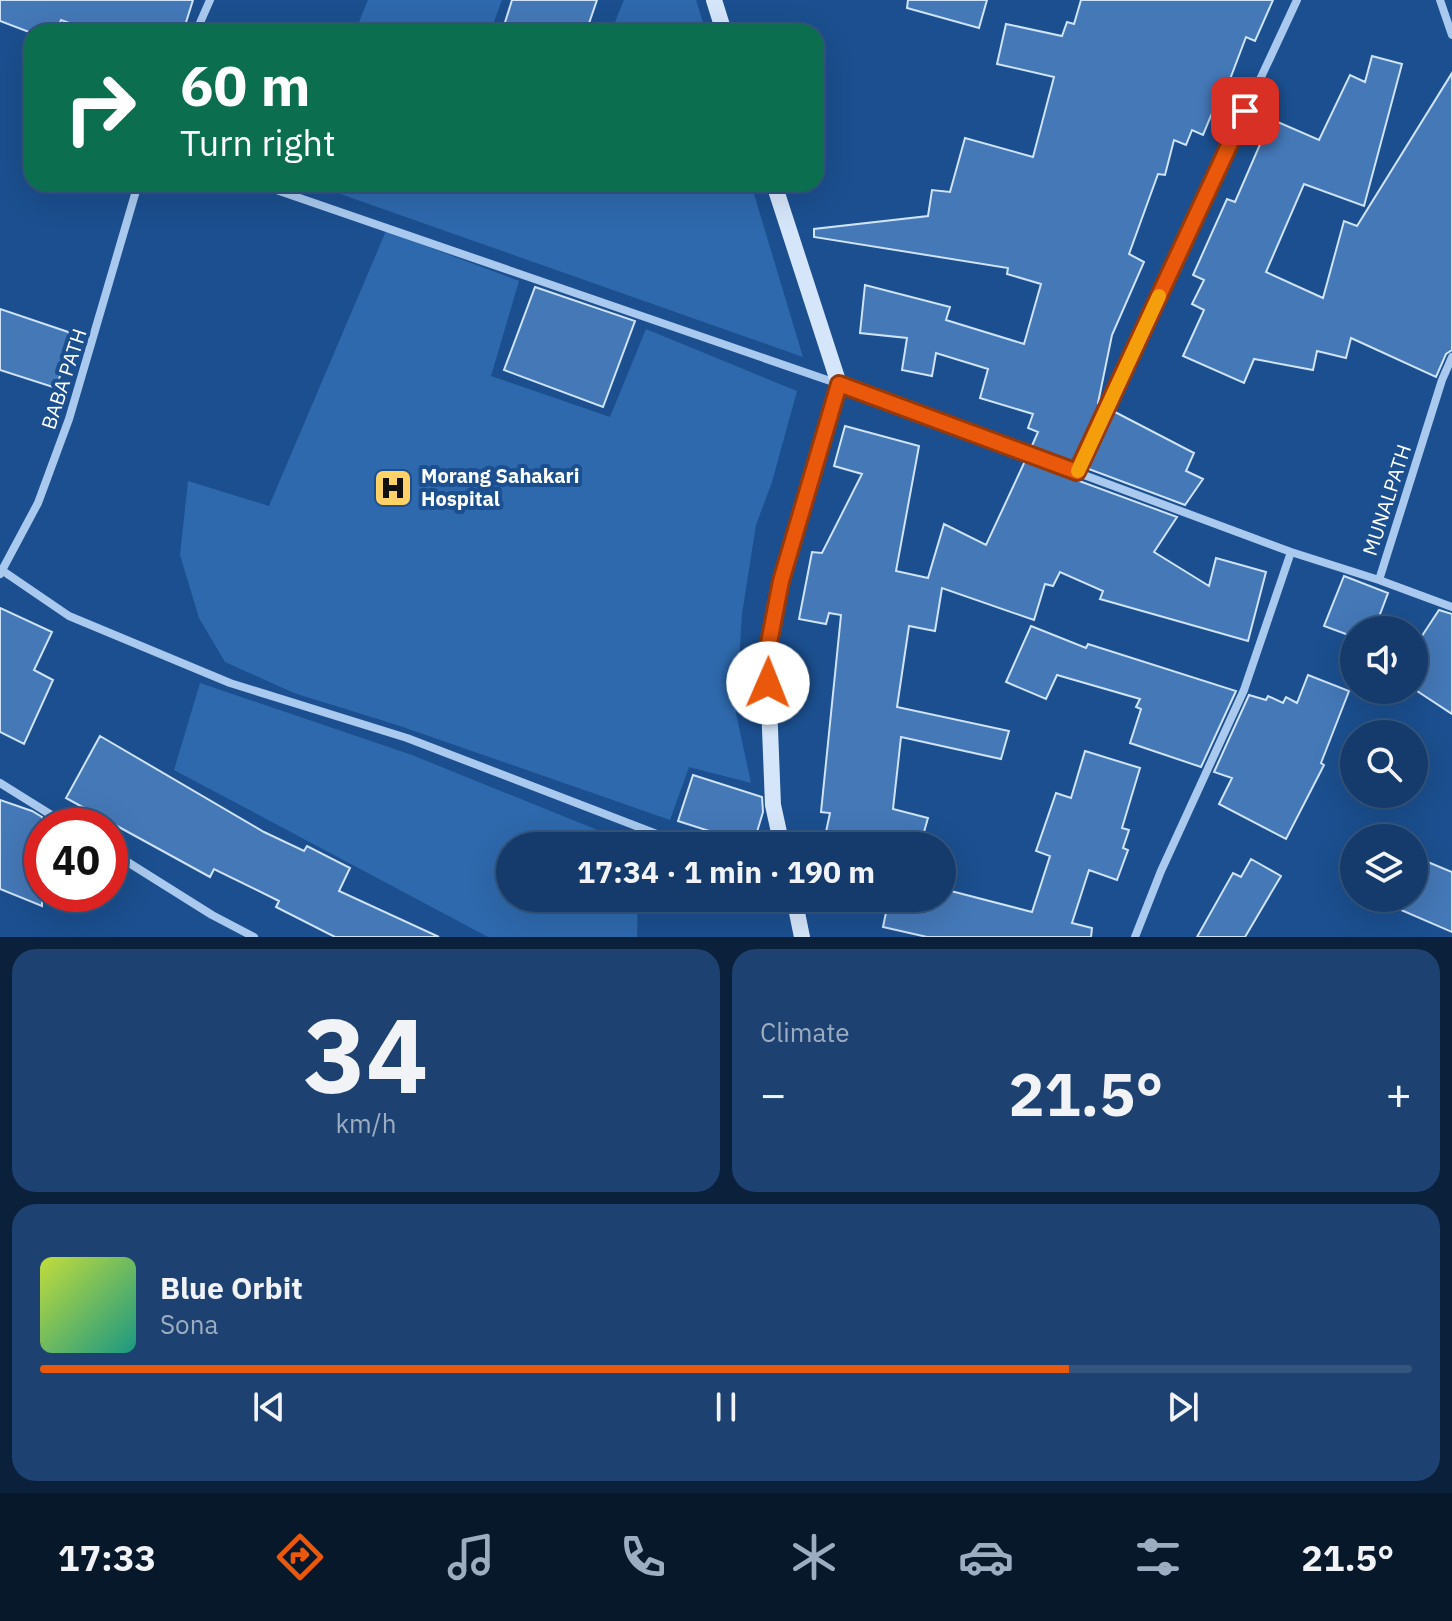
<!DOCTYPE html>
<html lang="en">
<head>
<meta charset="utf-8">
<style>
  :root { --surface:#143b6b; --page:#1d4271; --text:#f1f3f6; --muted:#9dadc1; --line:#33557e; --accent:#ea580c }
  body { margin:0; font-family:"IBM Plex Sans",sans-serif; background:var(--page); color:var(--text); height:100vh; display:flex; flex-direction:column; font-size:30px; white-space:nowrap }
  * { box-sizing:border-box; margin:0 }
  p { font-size:26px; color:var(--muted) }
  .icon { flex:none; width:44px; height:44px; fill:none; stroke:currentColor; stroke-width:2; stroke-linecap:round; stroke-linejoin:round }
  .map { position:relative; height:937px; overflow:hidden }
  .details { display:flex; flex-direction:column; gap:12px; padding:12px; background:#0b203b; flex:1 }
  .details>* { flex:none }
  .guide { position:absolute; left:24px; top:24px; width:800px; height:168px; border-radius:24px; box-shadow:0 8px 32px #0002,0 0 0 2px var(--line); background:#0b6e4f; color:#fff; overflow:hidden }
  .buttons { position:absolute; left:1340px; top:616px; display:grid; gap:16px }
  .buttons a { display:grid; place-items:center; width:88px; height:88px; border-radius:50%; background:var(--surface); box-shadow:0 8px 32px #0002,0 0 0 2px var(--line); font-size:40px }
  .speed { position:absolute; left:24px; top:808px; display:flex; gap:16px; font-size:40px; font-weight:700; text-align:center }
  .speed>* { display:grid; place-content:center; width:104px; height:104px; border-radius:50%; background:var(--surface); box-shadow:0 8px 32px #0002,0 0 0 2px var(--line); line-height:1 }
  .speed .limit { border:12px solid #d22; background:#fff; color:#111 }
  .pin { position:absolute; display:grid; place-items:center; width:68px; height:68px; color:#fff; margin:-34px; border-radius:16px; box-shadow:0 4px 12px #0006 }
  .me { position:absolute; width:88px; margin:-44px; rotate:1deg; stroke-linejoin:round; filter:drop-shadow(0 0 6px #0008) }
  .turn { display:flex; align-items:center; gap:28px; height:168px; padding:0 24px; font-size:36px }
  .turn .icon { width:104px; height:104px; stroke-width:2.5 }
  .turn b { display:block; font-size:56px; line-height:68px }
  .big { font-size:60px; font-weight:800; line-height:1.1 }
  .details .tile { flex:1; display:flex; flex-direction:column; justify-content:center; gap:12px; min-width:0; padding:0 28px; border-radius:24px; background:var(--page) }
  .details .dial { align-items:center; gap:0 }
  .dial b { font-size:104px; line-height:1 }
  .song { display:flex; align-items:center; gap:24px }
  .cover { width:96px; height:96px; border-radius:12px; background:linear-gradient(135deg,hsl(70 70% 55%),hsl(170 70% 35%)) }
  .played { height:8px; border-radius:4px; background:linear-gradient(90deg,var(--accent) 75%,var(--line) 75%) }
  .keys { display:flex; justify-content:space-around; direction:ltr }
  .heat { display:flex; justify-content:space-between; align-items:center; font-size:44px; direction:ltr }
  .details .tiles { flex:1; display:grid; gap:12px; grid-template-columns:1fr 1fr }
  .tile:last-child { grid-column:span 2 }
  .trip { position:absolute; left:496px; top:832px; width:460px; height:80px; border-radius:40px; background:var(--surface); box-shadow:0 8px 32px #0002,0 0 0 2px var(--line); font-weight:800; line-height:80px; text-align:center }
  .dock { display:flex; height:128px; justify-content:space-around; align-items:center; background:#08182b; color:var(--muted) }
  .dock .icon { width:56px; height:56px }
  .dock .on { color:var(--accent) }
  .dock b { font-size:36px; color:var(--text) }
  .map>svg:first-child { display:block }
</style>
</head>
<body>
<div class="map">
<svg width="1452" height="937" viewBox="0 0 1452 937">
  <rect width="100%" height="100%" fill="#1b4f8f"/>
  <path fill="#2e69ad" d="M368,0H502L490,32H355Z
    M624,0H696L706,32H611Z
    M312,184H751L803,357Z
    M386,231L519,281L491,376L610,417L646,329L797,391L772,482L756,525L742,614L736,713L751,783L689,767L670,820L400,726L294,693L225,662L199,618L180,555L188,481L269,506Z
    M200,683L412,755L637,846H510V898H638L637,937H488L174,770Z"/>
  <path fill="#4478b7" stroke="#cfe3fa" stroke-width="2" d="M0,0H193L183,32H95L61,20L56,32H29L0,21Z
    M512,0H597L586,32H502Z
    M908,0H987L979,28L907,8Z
    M1081,0H1273L1255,41L1246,37L1224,95L1220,94L1203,135L1192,130L1186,145L1174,140L1165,175L1158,174L1129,254L1144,262L1112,335L1098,403L1101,404L1073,464L1031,448L1038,432L1028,428L1033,414L980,398L988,369L936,353L932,376L902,370L907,338L860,333L865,285L950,307L946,320L1024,344L1041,284L1007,274L1008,268L814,237V229L928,216L932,190L950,192L965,138L1033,157L1054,77L997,64L1006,24L1062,36L1067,22L1074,24Z
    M1372,56L1402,64L1364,206L1304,184L1266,272L1323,298L1344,221L1357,226L1452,73V350L1446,354L1436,377L1351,338L1346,358L1317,351L1313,370L1254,359L1244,383L1183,356L1204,310L1192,304L1204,280L1193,275L1227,199L1235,202L1271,119L1319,140L1350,75L1365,82Z
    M535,287L635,321L603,407L504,370Z
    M0,309L74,334L56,388L0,370Z
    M1113,411L1194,453L1186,471L1203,479L1185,505L1086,468Z
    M845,426L919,446L896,571L928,578L944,524L986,545L1025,461L1177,517L1154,552L1209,586L1216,558L1266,572L1248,641L1100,599L1103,591L1060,572L1053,586L1045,584L1034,620L942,588L935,631L909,626L897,707L1009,731L1001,759L901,737L893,809L928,818L920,846H823L830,813L821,812L841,615L829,613L826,624L799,619L812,552L822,553L862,474L834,466Z
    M1344,576L1388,593L1374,630H1354V637L1324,626Z
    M0,608L52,632L34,670L53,680L24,744L0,732Z
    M1439,610L1452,614V714L1414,689V648Z
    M1031,626L1086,648L1088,644L1236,691L1201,767L1130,743L1141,709L1136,707L1140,699L1057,675L1046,699L1006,682Z
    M1308,675L1349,691L1321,763L1324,765L1286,839L1219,804L1232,778L1214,772L1249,695L1266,700L1268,696L1283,703L1286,697L1297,703Z
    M100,736L264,832L304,851L307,846L350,868L339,891L439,937H335L276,907L279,901L214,869L210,877L66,798Z
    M1085,751L1140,768L1122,828L1129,830L1123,848L1128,850L1117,880L1089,870L1072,923L1092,928L1091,937H927L883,927L889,898H944L947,890L1032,912L1050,856L1036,851L1056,793L1071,798Z
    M693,775L762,797L763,812L753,845L678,821Z
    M0,800L32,811L42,817V906L0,889Z
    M1251,859L1281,876L1245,937H1197L1233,873L1241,877Z
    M1423,860L1452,872V932L1401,910L1406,898H1414V880Z"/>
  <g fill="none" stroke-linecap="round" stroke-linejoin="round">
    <path stroke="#a9c9ee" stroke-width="8" d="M1440,0L1452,35
      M196,32L210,0
      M259,184L839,384L1291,552L1379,580L1452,607
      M1077,472L1297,0
      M3,571L69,616L230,683L407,738L688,846
      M0,574L38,503L69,419L138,184
      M1379,580L1442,380L1452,357
      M0,783L69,826
      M110,851L212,915L254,937
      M1135,937L1161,871L1244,690L1291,552"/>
    <path stroke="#d6e6fa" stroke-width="16" d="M714,0L724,32
      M774,184L839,384L781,581L767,653L773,805L782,846
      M794,898L802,937"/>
  </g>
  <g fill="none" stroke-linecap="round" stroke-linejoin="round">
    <g stroke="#983908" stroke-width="20">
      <path id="route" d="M768,683L767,653L781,581L839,384L1077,472L1245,111"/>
    </g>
    <use href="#route" stroke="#ea580c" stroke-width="14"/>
    <path stroke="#f59e0b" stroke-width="14" d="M1078,471L1159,296"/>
  </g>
  <defs>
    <g id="hospital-square" transform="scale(2)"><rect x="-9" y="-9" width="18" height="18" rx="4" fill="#ffd166" stroke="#1b4f8f"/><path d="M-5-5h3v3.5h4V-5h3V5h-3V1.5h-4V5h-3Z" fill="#111"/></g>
  </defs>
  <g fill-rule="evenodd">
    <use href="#hospital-square" x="393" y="488"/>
  </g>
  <g text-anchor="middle" stroke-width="8" stroke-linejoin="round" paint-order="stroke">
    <g font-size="20" fill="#fff" stroke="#1b4f8f">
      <text transform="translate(64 379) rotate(-72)" y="7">BABA PATH</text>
      <text transform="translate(1387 500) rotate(-72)" y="7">MUNALPATH</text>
    </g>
    <g font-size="20" font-weight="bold" fill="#fff" stroke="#1b4f8f" text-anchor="start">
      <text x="421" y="483">Morang Sahakari<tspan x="421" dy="23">Hospital</tspan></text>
    </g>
  </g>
</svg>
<div class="buttons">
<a><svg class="icon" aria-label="sound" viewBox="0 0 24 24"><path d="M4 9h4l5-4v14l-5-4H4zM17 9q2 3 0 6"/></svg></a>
<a><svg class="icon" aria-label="search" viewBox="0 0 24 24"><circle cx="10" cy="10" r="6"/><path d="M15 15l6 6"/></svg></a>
<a><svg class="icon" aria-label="layers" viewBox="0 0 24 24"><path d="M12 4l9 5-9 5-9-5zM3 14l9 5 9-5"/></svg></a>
</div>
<div class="speed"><div class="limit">40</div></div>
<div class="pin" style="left:1245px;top:111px;background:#d93025"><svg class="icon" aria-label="arrive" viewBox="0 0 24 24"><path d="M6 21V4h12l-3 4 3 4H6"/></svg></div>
<svg class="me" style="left:768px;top:683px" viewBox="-20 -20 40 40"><circle r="19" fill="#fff"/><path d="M0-13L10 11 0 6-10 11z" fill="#ea580c"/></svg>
<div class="trip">17:34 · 1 min · 190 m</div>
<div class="guide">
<div class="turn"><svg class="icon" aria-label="right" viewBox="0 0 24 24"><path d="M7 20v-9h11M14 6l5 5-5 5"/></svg><div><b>60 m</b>Turn right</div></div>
</div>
</div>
<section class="details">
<div class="tiles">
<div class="tile dial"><b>34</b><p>km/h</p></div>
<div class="tile"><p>Climate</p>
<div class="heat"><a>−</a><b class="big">21.5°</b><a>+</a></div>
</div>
<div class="tile">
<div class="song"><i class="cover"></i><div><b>Blue Orbit</b><p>Sona</p></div></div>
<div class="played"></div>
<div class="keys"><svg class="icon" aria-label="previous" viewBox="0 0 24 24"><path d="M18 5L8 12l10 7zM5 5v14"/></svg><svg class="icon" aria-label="pause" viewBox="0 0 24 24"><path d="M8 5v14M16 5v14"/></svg><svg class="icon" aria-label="next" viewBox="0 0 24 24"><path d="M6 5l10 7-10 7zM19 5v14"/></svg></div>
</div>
</div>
</section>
<nav class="dock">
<b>17:33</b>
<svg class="icon on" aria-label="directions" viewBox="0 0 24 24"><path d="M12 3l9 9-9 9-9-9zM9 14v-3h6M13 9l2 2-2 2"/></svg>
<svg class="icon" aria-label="music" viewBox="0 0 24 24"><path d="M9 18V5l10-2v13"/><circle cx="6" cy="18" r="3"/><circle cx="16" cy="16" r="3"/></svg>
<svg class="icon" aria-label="phone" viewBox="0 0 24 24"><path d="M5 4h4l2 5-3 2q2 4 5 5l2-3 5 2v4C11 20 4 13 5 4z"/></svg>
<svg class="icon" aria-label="climate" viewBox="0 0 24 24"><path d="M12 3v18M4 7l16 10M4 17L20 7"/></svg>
<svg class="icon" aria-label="car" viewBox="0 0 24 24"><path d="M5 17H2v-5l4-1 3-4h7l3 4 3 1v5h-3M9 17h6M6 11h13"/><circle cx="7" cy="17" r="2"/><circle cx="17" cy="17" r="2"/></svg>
<svg class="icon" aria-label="filters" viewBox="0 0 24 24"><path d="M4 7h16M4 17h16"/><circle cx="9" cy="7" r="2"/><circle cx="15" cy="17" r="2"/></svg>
<b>21.5°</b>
</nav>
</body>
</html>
